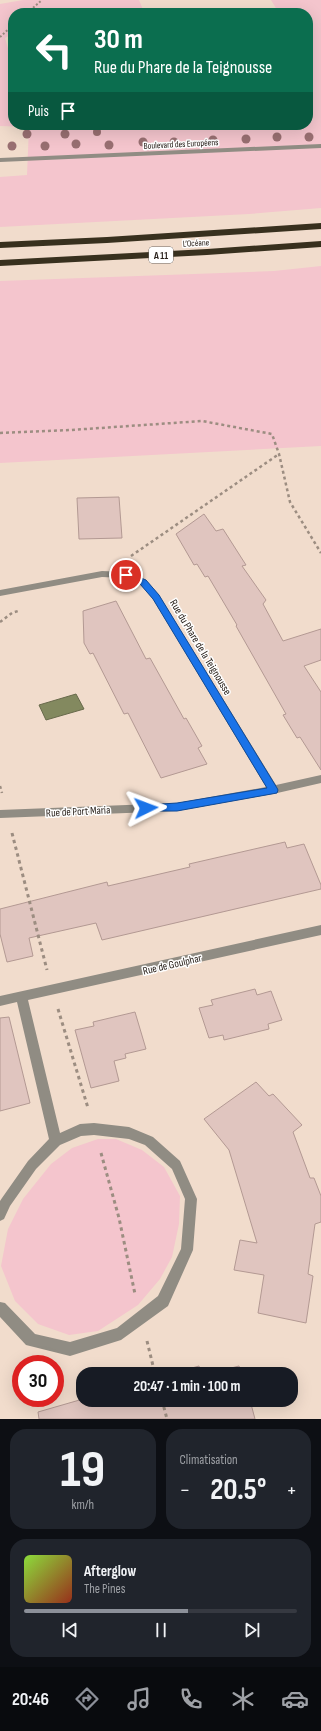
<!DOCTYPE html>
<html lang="fr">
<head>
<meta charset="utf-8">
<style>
  :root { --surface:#171b24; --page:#20242c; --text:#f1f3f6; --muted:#9ea1a6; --line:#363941; --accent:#8c9099 }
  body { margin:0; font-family:"Sofia Sans Condensed",sans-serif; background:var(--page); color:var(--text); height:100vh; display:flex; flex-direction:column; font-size:15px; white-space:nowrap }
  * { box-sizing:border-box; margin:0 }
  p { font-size:13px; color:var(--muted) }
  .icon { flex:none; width:22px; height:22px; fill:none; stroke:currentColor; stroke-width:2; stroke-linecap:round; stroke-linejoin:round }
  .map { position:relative; height:1419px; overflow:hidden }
  .panel { display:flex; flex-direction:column; gap:10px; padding:10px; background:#0d0f14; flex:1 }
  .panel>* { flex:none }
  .hud { position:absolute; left:8px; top:8px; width:305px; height:122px; border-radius:16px; box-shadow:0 4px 16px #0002; background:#0b6e4f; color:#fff; overflow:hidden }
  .speed { position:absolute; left:12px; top:1355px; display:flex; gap:8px; font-size:20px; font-weight:700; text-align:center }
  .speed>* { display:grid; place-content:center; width:52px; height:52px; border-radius:50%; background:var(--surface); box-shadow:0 4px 16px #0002; line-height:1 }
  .speed .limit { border:6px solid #d22; background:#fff; color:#111 }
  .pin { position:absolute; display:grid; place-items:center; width:34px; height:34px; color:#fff; margin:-17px; border:2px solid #fff; border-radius:50%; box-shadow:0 1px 4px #0007 }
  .me { position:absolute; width:44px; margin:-22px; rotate:87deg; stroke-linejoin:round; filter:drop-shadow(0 0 3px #0008) }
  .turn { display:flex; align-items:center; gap:14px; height:84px; padding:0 20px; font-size:18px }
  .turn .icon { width:52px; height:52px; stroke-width:2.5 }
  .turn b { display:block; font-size:28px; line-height:34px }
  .then { display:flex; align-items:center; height:38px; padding:0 20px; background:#0003; gap:8px; font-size:15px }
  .big { font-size:30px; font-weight:700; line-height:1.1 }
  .panel .tile { flex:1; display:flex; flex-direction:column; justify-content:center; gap:6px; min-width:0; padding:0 14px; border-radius:16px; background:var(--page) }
  .panel .dial { align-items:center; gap:0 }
  .dial b { font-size:52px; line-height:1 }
  .song { display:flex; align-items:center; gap:12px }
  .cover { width:48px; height:48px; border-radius:6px; background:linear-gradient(135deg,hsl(90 70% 55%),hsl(10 70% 35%)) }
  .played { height:4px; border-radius:2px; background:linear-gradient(90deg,var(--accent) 60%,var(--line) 60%) }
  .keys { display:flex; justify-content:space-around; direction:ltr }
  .heat { display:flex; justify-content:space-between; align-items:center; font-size:22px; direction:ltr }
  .panel .tiles { flex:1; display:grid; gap:10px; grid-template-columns:1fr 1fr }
  .tile:last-child { grid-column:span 2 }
  .trip { position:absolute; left:76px; top:1367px; width:222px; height:40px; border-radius:16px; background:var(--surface); box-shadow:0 4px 16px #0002; font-weight:700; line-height:40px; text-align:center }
  .menu { display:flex; height:64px; justify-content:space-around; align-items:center; background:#090b0e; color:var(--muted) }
  .menu .icon { width:28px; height:28px }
  .menu .on { color:var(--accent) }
  .menu b { font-size:18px; color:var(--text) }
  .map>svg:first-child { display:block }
</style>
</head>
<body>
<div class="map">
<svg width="321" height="1419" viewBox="0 0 321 1419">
  <rect width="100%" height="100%" fill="#f1dccc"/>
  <path fill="#f4c5cd" d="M23,0H139L144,12L135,13H13V33L5,38L13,66V125L29,126L308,125V13H279L271,0H321V208L249,214L0,227V177L27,175L29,127L0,126V4Z
    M321,266V446L0,463V281L274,271Z
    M98,1139H116L142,1150L164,1167L180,1196L179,1224L172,1257L160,1279L138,1305L98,1331L69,1335L38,1324L15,1301L1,1266L8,1229L23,1199L51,1164L72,1148Z"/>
  <path fill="#83895f" stroke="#686a4b" d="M76,694L84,709L46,720L39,705Z"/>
  <path fill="#e0c5bf" stroke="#b39993" d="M119,497L122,538L79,539L77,498Z
    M204,514L216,531L223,529L246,565L242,566L266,600L263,604L283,641L321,629V660L304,666L321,692V770L300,737L297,738L283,715L286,714L236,626L237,625L208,576L205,577L197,564L194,565L176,534Z
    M116,601L146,659L150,658L184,719L186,718L202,746L198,748L207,764L161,778L128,713L124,714L93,653L90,654L84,643L83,611Z
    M285,842L287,848L304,844L321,885V889L102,940L96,923L29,938L33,956L7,962L0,934V909L107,882L108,886L190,867L189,864Z
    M255,989L257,995L271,991L282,1020L268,1024L269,1029L224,1040L223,1035L209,1038L199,1008L213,1005L211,1000Z
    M135,1012L146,1049L125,1054L126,1058L114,1061L119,1081L91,1088L75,1030L94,1026L93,1022Z
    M9,1017L30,1103L0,1111V1018Z
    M256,1082L269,1096L273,1094L302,1125L293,1132L310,1178H314L321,1196V1222L315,1224L308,1274L313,1276L306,1323L258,1313L264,1275L234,1270L240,1240L257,1243L229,1150L204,1119Z
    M199,1366L201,1374H171Z
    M239,1366L242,1374H208Z
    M83,1399V1400L266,1401L251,1404L255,1419H39L38,1412Z"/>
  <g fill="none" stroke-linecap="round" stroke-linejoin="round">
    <path stroke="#9c8d81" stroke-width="2" stroke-dasharray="2 2" stroke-linecap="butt" d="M27,13L42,0
      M0,37L13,25"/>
    <path stroke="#9c8d81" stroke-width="2.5" stroke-dasharray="3 3" stroke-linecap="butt" d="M0,433L71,430L202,421L272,434L279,454L290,502L321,553
      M131,556L279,454
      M0,622L12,613L18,611
      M0,786L2,793"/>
    <path stroke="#9c8d81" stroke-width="3" stroke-dasharray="3.5 3.5" stroke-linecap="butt" d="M12,833L47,970
      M58,1009L88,1108
      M101,1153L119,1218L135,1294
      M147,1341L155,1374
      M162,1400L167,1419"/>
    <path fill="#908c83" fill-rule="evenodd" d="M321,144V148L0,162V158Z
      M102,571L126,572L146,580L159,595L276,785L321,775V783L273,794L177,811L0,818V810L177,803L266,787L153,599L140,584L125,578L102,577L0,596V590Z
      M321,925V935L28,1000L60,1133L80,1124L94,1123L129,1127L153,1137L180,1161L197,1199L193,1250L168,1306L121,1340L70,1356L26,1345L0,1317V1302L5,1303L35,1334L70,1342L117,1328L158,1296L181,1249L185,1199L172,1169L145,1145L129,1139L94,1135L81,1136L60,1145L36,1169L10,1206L4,1219L0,1221V1201L2,1198L28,1161L49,1139L17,1002L0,1006V996Z"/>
    <path fill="#38301e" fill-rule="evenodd" d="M321,223V229L107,243L0,248V242L107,237Z
      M321,241V247L207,255L0,266V260L207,249Z"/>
  </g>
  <g fill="#986f71">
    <circle cx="97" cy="132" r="4"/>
    <circle cx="27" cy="134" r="4.5"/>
    <circle cx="65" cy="134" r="4.5"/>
    <circle cx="277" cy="137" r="4.5"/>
    <circle cx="309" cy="137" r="4.5"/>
    <circle cx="246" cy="139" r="4.5"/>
    <circle cx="213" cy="140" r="4.5"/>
    <circle cx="143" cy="142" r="4.5"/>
    <circle cx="174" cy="142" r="4.5"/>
    <circle cx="76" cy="144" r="4.5"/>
    <circle cx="109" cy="145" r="4.5"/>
    <circle cx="12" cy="146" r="4.5"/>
    <circle cx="45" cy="146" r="4.5"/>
  </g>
  <path fill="#1a73e8" stroke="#114b97" d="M126,572L146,580L159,595L277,788L278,790L277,793L177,811H143L141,808L143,806L146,805L177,803L267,788L153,599L140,584L123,577L122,575Z"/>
  <g text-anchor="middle" stroke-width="3" stroke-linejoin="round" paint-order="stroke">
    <g font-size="9" fill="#2a221c" stroke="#fff">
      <text transform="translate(181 144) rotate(-3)" y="3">Boulevard des Européens</text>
      <text transform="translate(196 243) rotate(-3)" y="3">L’Océane</text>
    </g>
    <rect fill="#fff" stroke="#6a6460" stroke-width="1" x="149" y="247" width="24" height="16" rx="3"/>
    <g font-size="10" font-weight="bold" fill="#2a221c">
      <text x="161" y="259">A 11</text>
    </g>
    <g font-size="11" fill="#2a221c" stroke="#fff">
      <text transform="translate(201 647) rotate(59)" y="4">Rue du Phare de la Teignousse</text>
      <text transform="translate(78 811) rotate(-3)" y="4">Rue de Port Maria</text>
      <text transform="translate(172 964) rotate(-13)" y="4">Rue de Goulphar</text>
    </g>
  </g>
</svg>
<div class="speed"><div class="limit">30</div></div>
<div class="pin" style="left:126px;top:575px;background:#d93025"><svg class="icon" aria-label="arrive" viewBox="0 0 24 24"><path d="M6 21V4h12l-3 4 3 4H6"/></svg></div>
<svg class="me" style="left:146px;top:808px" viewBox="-20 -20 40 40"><path d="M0-17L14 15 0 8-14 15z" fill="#1a73e8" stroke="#fff" stroke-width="4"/></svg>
<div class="trip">20:47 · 1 min · 100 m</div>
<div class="hud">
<div class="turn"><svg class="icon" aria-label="left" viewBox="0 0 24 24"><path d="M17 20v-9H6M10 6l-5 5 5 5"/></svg><div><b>30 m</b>Rue du Phare de la Teignousse</div></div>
<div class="then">Puis<svg class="icon" aria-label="arrive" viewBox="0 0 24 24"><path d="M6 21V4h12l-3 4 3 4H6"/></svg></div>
</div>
</div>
<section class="panel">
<div class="tiles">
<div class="tile dial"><b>19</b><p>km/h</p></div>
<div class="tile"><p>Climatisation</p>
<div class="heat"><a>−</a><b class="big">20.5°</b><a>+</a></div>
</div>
<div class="tile">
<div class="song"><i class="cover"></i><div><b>Afterglow</b><p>The Pines</p></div></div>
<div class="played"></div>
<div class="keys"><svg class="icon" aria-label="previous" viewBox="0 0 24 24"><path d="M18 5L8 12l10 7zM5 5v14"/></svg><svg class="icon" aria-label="pause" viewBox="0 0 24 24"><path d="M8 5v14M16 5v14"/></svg><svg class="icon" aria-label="next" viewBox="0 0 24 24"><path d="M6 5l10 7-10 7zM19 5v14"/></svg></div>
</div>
</div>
</section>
<nav class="menu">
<b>20:46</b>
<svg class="icon on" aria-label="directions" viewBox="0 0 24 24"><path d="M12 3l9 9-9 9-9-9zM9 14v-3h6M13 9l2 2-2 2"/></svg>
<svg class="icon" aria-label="music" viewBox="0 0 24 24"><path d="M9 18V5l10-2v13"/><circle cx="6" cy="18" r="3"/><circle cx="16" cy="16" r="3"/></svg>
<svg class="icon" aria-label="phone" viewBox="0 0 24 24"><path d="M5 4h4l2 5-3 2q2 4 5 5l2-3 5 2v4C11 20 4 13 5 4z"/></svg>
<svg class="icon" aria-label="climate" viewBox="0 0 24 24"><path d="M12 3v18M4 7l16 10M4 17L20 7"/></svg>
<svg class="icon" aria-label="car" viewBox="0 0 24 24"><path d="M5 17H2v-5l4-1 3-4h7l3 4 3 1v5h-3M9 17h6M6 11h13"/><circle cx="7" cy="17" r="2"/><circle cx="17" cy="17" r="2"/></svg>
</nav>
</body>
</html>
